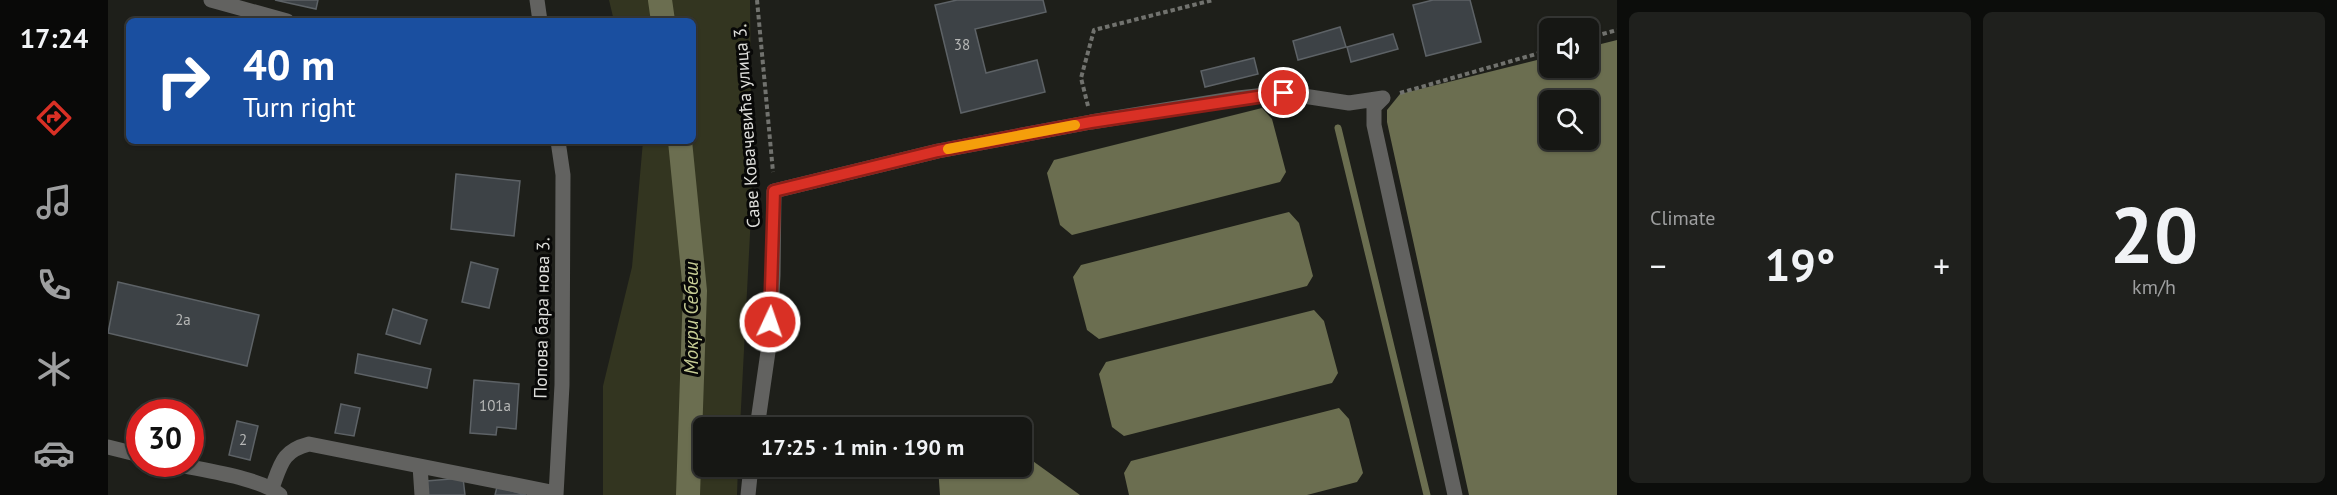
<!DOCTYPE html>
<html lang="en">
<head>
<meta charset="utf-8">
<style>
  :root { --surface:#161714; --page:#1f201d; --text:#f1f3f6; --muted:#9e9fa0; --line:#353634; --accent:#d93025 }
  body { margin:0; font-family:"PT Sans",sans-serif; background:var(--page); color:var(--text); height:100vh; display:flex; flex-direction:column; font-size:22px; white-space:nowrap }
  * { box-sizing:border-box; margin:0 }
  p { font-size:20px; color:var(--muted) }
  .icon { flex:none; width:33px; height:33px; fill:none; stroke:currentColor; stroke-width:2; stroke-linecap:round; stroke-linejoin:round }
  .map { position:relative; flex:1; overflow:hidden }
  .side { display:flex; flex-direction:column; gap:12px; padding:12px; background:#0c0d0b; width:720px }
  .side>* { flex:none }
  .top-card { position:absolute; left:18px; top:18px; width:570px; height:126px; border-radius:9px; box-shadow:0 2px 4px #0004,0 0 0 2px var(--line); background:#1a4fa0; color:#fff; overflow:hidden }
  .buttons { position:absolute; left:1431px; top:18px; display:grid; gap:12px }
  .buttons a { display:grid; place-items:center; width:60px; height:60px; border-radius:9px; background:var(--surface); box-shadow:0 2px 4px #0004,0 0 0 2px var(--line); font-size:30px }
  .speed { position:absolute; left:18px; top:399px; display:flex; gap:12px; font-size:30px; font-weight:700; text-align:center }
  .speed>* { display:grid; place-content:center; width:78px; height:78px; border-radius:50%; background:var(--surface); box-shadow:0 2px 4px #0004,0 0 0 2px var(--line); line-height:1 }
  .speed .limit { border:9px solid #d22; background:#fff; color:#111 }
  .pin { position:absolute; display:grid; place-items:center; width:51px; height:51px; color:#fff; margin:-26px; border:3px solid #fff; border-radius:50%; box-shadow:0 2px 6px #0007 }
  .me { position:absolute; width:66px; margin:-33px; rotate:3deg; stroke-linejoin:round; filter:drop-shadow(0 0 4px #0008) }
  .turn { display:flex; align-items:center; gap:21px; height:126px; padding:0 18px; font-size:27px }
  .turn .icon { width:78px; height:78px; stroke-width:2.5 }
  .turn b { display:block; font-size:42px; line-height:51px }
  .big { font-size:45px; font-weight:800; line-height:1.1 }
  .side .widget { flex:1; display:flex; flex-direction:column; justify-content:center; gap:9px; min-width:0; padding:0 21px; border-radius:9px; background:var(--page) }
  .side .dial { align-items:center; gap:0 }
  .dial b { font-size:78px; line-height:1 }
  .heat { display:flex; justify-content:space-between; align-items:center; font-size:33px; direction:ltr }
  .side .tiles { flex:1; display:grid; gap:12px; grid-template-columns:repeat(2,1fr) }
  .trip { position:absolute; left:585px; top:417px; width:339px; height:60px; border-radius:9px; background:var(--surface); box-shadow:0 2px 4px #0004,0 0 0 2px var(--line); font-weight:800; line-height:60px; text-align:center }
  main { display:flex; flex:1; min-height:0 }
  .menu { display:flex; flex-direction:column; width:108px; justify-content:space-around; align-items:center; background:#090908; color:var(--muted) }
  .menu .icon { width:42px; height:42px }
  .menu .on { color:var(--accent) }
  .menu b { font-size:27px; color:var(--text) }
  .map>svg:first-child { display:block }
</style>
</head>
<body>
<main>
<nav class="menu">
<b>17:24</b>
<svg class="icon on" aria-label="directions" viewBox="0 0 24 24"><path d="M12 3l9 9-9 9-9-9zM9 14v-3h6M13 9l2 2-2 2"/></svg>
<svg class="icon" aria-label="music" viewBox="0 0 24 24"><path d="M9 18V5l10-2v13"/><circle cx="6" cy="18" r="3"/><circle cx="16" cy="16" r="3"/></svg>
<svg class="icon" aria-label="phone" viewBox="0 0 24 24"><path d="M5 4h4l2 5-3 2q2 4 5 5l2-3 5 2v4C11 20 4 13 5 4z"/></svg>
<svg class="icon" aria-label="climate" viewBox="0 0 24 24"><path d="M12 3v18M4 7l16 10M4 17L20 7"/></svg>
<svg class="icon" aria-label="car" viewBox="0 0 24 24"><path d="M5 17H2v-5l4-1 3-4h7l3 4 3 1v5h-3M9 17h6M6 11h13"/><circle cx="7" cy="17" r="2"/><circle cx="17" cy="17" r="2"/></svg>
</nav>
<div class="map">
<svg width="1509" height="495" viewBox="0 0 1509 495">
  <rect width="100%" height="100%" fill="#1e1f1a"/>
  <path fill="#333520" d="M501,0H642L644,195L632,427L596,428V466L630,467L629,495H495V386L524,267L535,141H585V21H506Z"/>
  <path fill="#6b6e50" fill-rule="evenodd" d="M1509,40V495H1361L1279,122V110L1292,94L1441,57L1442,68H1480L1481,47ZM1442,100H1480V140H1442Z
    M1154,108L1164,119L1178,172L1172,182L964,235L952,225L939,173L946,160Z
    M1181,212L1191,223L1205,276L1199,286L991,339L979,330L965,277L973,265Z
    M1206,310L1216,321L1230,373L1224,383L1016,436L1004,427L991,374L998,362Z
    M1231,408L1241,419L1255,473L1249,482L1199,495H1021L1016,473L1023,461Z
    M914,458L922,459L972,495H832L830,467L914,466Z"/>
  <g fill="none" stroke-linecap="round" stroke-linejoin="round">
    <path stroke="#6b6e50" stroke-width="7" d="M1230,128L1319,495"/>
    <path stroke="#6b6e50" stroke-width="24" d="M552,0L555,21
      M572,141L587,291L580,495"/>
  </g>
  <path fill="#3d4246" stroke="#5d6266" stroke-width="1.5" d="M167,0H210L208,9Z
    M849,0H935L938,12L867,29L878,73L929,60L937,92L853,113L827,5Z
    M1325,0H1362L1373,42L1318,56L1305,5Z
    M1232,27L1238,47L1190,60L1185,41Z
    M1285,34L1290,49L1243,62L1239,47Z
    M1146,58L1150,74L1097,87L1093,71Z
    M348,174L412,181L406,236L343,229Z
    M363,262L390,269L381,308L354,302Z
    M10,282L151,315L139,366L0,333Z
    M285,309L319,320L312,344L278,334Z
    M250,354L323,369L319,388L247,373Z
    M366,380L411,384L408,429L389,427L388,435L362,433Z
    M233,404L252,408L246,436L227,433Z
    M129,421L150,426L142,460L121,455Z
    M355,478L357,495H319L318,481Z
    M389,487L418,495H387Z"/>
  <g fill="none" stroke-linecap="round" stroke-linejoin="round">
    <path stroke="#71726e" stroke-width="4" stroke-dasharray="4.5 3" stroke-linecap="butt" d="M649,0L665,172
      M1480,38L1509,30
      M1292,93L1442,50
      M980,106L973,78L986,30L1105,0"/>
    <path stroke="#626260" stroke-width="15" d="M103,0L179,21
      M429,0L432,21
      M1275,98L1266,107V125L1347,495
      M649,428L661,345L665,275L666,191L830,151L983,122L1130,98L1176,93L1241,103L1275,98
      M0,447L32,455
      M67,464C93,470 154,478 172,495
      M312,466L314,495
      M164,488C173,464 174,451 201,444L448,493
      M448,495L454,385L455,175L450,141
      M640,495L643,466"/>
  </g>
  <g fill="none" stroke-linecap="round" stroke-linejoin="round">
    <g stroke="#8d1f18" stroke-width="15">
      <path id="route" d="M662,322L666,191L830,151L983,122L1176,93"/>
    </g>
    <use href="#route" stroke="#d93025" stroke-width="10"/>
    <path stroke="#f59e0b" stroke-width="10" d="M840,149L967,125"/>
  </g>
  <g text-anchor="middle" stroke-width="6" stroke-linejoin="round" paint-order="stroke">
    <g font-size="15" fill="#b6b7b6">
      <text x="854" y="50">38</text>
      <text x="75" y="325">2a</text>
      <text x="387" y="411">101a</text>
      <text x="135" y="445">2</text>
    </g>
    <g font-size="18" fill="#dededb" stroke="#080807">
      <text transform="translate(639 126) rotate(-94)" y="6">Саве Ковачевића улица 3.</text>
      <text transform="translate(434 318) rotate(-89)" y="6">Попова бара нова 3.</text>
    </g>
    <g font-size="20" font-style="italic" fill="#c7cd95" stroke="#080807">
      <text transform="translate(583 318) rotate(-90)" y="7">Мокри Себеш</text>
    </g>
  </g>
</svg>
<div class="buttons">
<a><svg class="icon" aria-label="sound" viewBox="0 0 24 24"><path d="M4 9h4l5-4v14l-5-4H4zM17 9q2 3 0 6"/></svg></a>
<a><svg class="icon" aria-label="search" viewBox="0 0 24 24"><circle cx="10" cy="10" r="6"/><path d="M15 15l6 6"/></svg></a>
</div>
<div class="speed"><div class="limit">30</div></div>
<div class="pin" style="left:1176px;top:93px;background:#d93025"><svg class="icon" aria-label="arrive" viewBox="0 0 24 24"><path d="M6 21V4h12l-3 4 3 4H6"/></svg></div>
<svg class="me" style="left:662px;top:322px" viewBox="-20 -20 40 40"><circle r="17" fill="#d93025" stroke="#fff" stroke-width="3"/><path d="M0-11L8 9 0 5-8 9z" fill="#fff"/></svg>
<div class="trip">17:25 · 1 min · 190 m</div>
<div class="top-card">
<div class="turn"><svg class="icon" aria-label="right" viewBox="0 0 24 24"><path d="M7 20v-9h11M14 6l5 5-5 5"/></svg><div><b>40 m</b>Turn right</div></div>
</div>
</div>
<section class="side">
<div class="tiles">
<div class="widget"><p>Climate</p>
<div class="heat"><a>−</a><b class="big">19°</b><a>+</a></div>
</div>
<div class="widget dial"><b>20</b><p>km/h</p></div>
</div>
</section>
</main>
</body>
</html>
